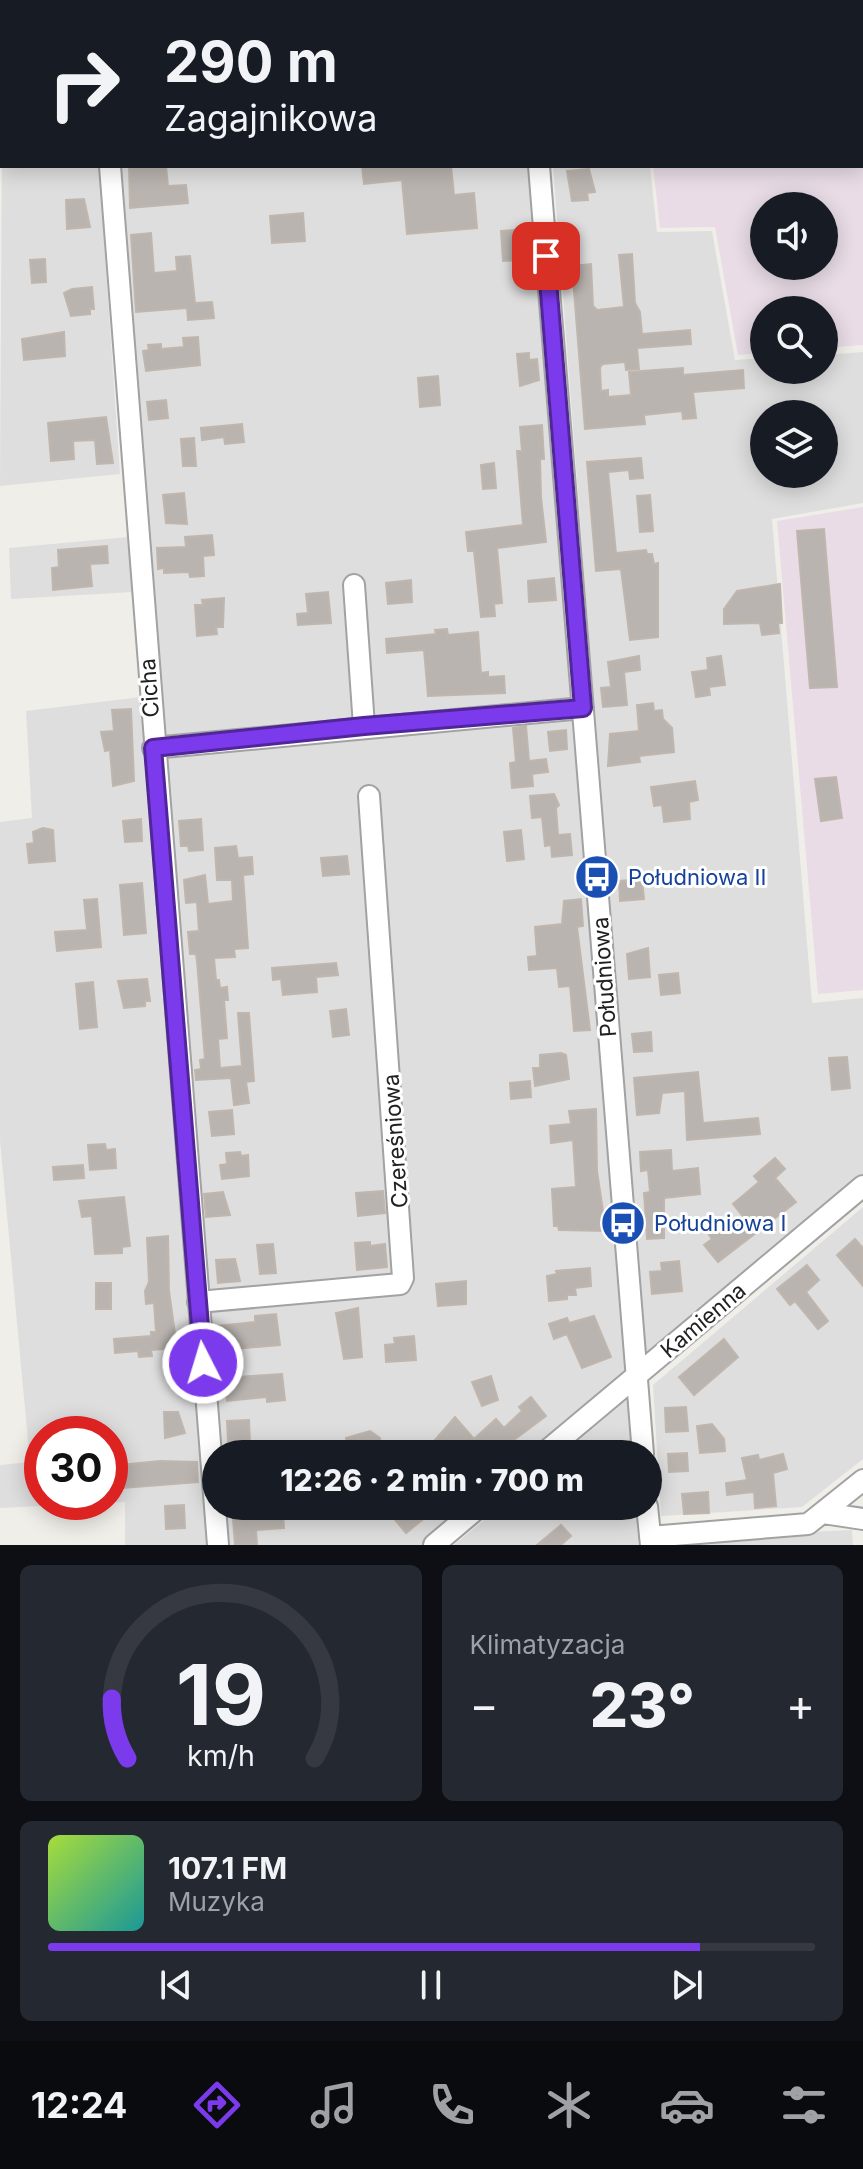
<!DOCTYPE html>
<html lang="pl">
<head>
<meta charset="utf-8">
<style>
  :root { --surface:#171b24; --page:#242831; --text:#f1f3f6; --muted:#9ea1a6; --line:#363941; --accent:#7c3aed }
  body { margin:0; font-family:Inter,sans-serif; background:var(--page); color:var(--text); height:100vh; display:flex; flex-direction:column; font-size:30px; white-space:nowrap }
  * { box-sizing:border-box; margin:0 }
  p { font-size:26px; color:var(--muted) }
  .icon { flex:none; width:44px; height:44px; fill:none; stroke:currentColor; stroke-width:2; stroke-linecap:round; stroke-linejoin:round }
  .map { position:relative; height:1545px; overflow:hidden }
  .details { display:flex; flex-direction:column; gap:20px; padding:20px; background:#0d0f14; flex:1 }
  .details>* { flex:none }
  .top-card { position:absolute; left:0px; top:0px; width:864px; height:168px; box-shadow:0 4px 20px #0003; background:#171b24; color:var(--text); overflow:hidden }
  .controls { position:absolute; left:750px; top:192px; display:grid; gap:16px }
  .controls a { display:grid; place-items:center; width:88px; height:88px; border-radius:50%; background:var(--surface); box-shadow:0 4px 20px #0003; font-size:40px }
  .speed { position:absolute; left:24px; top:1416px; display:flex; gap:16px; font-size:40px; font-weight:700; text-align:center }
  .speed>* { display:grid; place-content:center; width:104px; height:104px; border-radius:50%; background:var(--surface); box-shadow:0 4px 20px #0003; line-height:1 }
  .speed .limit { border:12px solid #d22; background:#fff; color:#111 }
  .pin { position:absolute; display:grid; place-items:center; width:68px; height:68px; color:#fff; margin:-34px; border-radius:16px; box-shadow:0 4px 12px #0006 }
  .me { position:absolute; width:88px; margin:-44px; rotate:355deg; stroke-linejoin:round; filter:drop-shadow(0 0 6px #0008) }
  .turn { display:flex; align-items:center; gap:28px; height:168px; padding:0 32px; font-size:36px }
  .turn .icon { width:104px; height:104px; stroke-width:2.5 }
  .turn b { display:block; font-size:56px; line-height:68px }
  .big { font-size:60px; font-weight:800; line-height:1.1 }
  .details .tile { flex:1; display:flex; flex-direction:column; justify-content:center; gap:12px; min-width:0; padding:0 28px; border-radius:12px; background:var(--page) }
  .details .dial { align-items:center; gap:0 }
  .dial svg { height:208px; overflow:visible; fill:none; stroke:var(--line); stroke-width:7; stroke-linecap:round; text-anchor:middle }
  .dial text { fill:var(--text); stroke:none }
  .song { display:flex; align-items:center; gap:24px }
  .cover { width:96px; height:96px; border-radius:12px; background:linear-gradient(135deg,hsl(80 70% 55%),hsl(180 70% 35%)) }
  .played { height:8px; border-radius:4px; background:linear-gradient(90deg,var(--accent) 85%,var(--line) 85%) }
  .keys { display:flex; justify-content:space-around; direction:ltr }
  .heat { display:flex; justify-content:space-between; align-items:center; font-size:44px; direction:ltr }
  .details .tiles { flex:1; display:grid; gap:20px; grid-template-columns:1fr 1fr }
  .tile:last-child { grid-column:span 2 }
  .trip { position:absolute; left:202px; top:1440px; width:460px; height:80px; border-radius:40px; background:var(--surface); box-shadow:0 4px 20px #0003; font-weight:800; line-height:80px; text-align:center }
  .tabs { display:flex; height:128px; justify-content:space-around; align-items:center; background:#090b0e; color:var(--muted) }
  .tabs .icon { width:56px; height:56px }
  .tabs .on { color:var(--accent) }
  .tabs b { font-size:36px; color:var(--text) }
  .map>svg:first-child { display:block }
</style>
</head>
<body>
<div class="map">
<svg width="863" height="1545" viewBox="0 0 863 1545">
  <rect width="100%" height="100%" fill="#f0eee9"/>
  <path fill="#dfdede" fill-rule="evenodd" d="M159,0H519V2H159Z
    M2,131V166H99L120,474L0,486Z
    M117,166H531L573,703L159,744Z
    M553,166H650L657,232L712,231L735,360L764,358V370H824V355L863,352V503L772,519L812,1003L863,998V1175L644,1356ZM764,414H824V474H764Z
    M128,537L133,592L11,599L9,548Z
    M141,697L208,1545H125V1502L0,1508V1465L30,1462L0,1140V822L32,818L26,711ZM42,1434H110V1502H42Z
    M577,714L629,1371L531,1454H219L208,1308L399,1278L203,1299L161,751Z
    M863,1207V1459L802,1507L661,1516L653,1385Z
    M627,1399L632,1408L636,1454H562Z
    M223,1506H470L423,1545H226Z
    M501,1506H640L643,1545H454Z
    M852,1530L853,1545H659V1539Z"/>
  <path fill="#e9dce6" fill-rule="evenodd" d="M738,0H863V345L824,348V310H764V353L738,355L715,227L660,228L653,166H862V2ZM764,206H824V266H764Z
    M863,507V990L818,994L777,521Z"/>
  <path fill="#b9b4af" stroke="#c0b6ad" stroke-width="2" d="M129,166H166L168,186L186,185L188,203L130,208Z
    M362,166H451L454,195L474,193L477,228L407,234L402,180L364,184Z
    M589,169L595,192L587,193L588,200L572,201L567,171Z
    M84,199L90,227L67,229L66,200Z
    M303,213L305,241L272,243L270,216Z
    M525,229L527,254H520V260L503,261L501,231Z
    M151,233L154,273L177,271L176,257L190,256L195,303L212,302L214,318L188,320L187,308L136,312L131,235Z
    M632,254L635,303L640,312L642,334L690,330L691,344L637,348L639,369L626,370L625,362L603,364L600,367L601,391L608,390V397L631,395L629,372L683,368V375L743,370L744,388L693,392L696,418L683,419L682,411L644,415L645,424L585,429L572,266L591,264L593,306L597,310L624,307L619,255Z
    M45,259L46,282L32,283L30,260Z
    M92,287L94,309H90V314L71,316L64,293L72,289Z
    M64,332L65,356L24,360L22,339Z
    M198,337L200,365L146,371L143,351L149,350L148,345L161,344V349L184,347L183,338Z
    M529,353V360L537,359L539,380L520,386L517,354Z
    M438,376L440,405L420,407L418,378Z
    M166,400L168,418L149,420L147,402Z
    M106,417L113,463L97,464L95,440L73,441L74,459L51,461L48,423Z
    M242,424L244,442L225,444L224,437L202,440L201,428Z
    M542,425L544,459H540L541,497L546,542L497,548L502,603L494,604L495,616L481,617L474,551H468L466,532L523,525L517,451H522L520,427Z
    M194,438L196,466H183L181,439Z
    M641,458L643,478L630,479L629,470L608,472L616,553L646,550L647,554H652L654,564L658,563V637L630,640L621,569L596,571L587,462Z
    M494,463L496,488L483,489L481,465Z
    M184,493L187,524L166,523L163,495Z
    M650,495L653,531L640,532L637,496Z
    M824,529L837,687L810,688L797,531Z
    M212,535L214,555L203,556L204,576L190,577L189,572L164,573V568L158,569L157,548L186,547L185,537Z
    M107,546L108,563L90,564L92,586L53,590L52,568L59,567L58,550Z
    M554,578L556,600L529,602L528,581Z
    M411,580L412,602L388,604L386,583Z
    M780,584L782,623H778L779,633L762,635L760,623L724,624V609L737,591Z
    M328,592L331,623L298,625L297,614L308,613L306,594Z
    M224,598L223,627H216L217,634L197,636L195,605H203L202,600Z
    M447,629L448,635L478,632L481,673L488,672V677L504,676L505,693L428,696L424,650L387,653L386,639L436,634L435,630Z
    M639,656L640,670L624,672L627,705L603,707L601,688L611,687L608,662Z
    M721,656L725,685L709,687L710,695L696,697L692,672L708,670L707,658Z
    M653,703L654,711L662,710L663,719L672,728L674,752L639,756L640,762L608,766L610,734L639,731L637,705Z
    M131,709L134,781L113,786L110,750L105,751L101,732L114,731L112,710Z
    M526,726L529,761L546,759L548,772L532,774L533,786L512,788L510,763L516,762L513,728Z
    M566,730L567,749L550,751L548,732Z
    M836,777L842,818L821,821L815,779Z
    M695,781L698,800L689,802L690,819L664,822L662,805L654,806L651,787Z
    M554,794L559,805L556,808L558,835L570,834L572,855L552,857L551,845L545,846L542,817L532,818L530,796Z
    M141,819L142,841L125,842L123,821Z
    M201,819L203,850L189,851L188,846H181L179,821Z
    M43,828L53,830L55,861L29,863L27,844L34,843L33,832Z
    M521,830L524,859L507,861L504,832Z
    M236,846L238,858L252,857L253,874L243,875L248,948L234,949L235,957L214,958L216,980H219L220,988L227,987L228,1000H224L227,1038L218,1039L220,1068L242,1066L238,1013H249L254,1081L246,1082L249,1103L234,1105L231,1078L196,1080L195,1070L201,1069L200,1060L205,1059L197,961L196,954H190L188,932L199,931L197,902L186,903L184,880L205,875L208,904L233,901L232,880H217L215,848Z
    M347,856L349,874L323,876L321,858Z
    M642,879L644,899L620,901L619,881Z
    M142,883L146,933L124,935L120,885Z
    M97,899L101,947L57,951L55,932L87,930L84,900Z
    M581,899L583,926L577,927L590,1030L574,1031L570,986L559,987L557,968L529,970L528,957L537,956L535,927L562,924L564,901Z
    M648,948L650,977L629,979L627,954Z
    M336,963L338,975L316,977L317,992L283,995L281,979L273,980L272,968Z
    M678,973L680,993L661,995L659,975Z
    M147,979L150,1001H145V1006L124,1008L118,981Z
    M93,982L97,1027L80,1029L76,984Z
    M346,1009L349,1035L333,1037L330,1011Z
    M651,1032L652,1051L634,1052L632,1034Z
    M561,1053L566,1055L569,1079L535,1086L533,1068H540V1055Z
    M847,1057L850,1088L832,1090L829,1058Z
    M698,1072L703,1123L758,1118L760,1134L687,1140L685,1091L662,1093L659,1113L637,1115L634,1078Z
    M530,1081L531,1097L511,1099L510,1083Z
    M596,1109L597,1171L606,1231L559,1230L558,1226H554L552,1189L576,1187L573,1140L551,1143L550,1126L571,1124L569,1111Z
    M232,1110L234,1134L212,1136L209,1112Z
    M105,1144L106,1150L115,1149L116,1168L90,1170L88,1145Z
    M671,1150L672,1171L698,1168L700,1194L664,1198V1238L647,1239L644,1193L650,1192L648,1170L641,1171L640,1152Z
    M240,1152L241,1156L248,1155L249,1176L222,1179L220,1165L227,1164L226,1153Z
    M775,1158L785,1169L775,1178L796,1202L718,1262L704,1245L712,1239L709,1235L719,1226L725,1233L744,1218L733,1204L759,1182L754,1176Z
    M83,1165L84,1178L54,1180L53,1167Z
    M383,1191L385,1213L358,1216L356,1193Z
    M223,1192L230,1215L206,1217L204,1194Z
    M124,1197L130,1246L122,1247V1253L95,1254L92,1216L82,1217L79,1201Z
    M168,1236L169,1291L177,1348L151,1350L152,1356L139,1357L138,1351L115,1353L114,1339L151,1336V1332H156L154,1303L146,1304L145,1291L149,1282L147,1238Z
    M855,1239L863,1248V1286L837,1255Z
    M370,1242V1246L385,1244L387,1267L357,1270L355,1243Z
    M273,1244L276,1273L260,1274L257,1245Z
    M235,1259L240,1281L218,1283L216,1260Z
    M679,1261L682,1291L652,1294L650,1272L662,1271L661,1263Z
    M807,1265L819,1280L806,1292L828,1321L818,1329L795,1301L790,1305L777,1289Z
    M590,1268L591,1286L575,1288L576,1295H567V1299L549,1301L547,1276L557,1274L556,1271Z
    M466,1281V1304L438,1306L436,1284Z
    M96,1283H111V1309H96Z
    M358,1308L362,1357L344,1359L336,1313Z
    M276,1314L280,1345L220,1350L218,1326L255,1322V1316Z
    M594,1316L611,1357L582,1368L567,1334L554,1339L549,1324L567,1318L569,1323Z
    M414,1336L416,1360L386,1362L385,1345L395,1344L394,1338Z
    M724,1339L738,1357L694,1395L679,1377Z
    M282,1374L285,1400L267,1402V1397L227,1401L226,1389H223L221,1378Z
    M491,1376L498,1400L482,1406L472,1382Z
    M531,1397L546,1416L503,1448L508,1454H445L434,1441L455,1417L474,1439L496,1419L504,1428L522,1411L519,1407Z
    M686,1407L688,1431L666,1432L665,1408Z
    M164,1412H178L185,1433L165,1438Z
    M249,1420L250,1444L234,1445L233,1441H228L227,1421Z
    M712,1424L724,1439L725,1451L700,1453L697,1426Z
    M370,1431L380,1438L379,1454H348L346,1438Z
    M687,1453L688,1471L669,1472L668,1454Z
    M783,1454L787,1469L773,1473L776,1506L755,1508L754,1492L727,1495L726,1483L747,1480L742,1458L758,1455L759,1460Z
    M160,1461L197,1462L198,1482L110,1489V1466Z
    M708,1492L709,1513L684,1514L682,1494Z
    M184,1505L185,1528L166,1529L165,1506Z
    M232,1506H260L262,1515L283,1513L284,1528L256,1530L257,1545H235Z
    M403,1506H410L422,1520L406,1533L392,1516Z
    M561,1525L571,1536L561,1545H537Z"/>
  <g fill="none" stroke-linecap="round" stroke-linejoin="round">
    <g stroke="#a2a2a2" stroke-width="24">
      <path id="minor" d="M525,0V2
        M314,2L319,0
        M0,125L2,124
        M110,166L218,1545
        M539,166L643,1454
        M354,585L364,726
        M153,748L583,708
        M198,1302L400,1284L403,1278L369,796
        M543,1454L863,1186
        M647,1506L651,1545
        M823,1513L863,1519
        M650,1537L808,1524L863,1480
        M434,1545L480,1506"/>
    </g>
    <use href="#minor" stroke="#fff" stroke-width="20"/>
  </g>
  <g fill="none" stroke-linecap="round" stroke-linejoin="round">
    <g stroke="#51269a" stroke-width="20">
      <path id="route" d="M203,1363L153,748L364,726L583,708L546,256"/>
    </g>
    <use href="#route" stroke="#7c3aed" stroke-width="14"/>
  </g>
  <defs>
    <g id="bus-disc" transform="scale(2.3)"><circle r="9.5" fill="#1a4fb4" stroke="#fff"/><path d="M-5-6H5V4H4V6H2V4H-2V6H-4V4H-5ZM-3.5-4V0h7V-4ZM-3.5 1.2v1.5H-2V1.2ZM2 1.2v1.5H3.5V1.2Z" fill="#fff"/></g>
  </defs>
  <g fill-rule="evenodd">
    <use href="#bus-disc" x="597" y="877"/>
    <use href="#bus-disc" x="623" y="1223"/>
  </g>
  <g text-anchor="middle" stroke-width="6" stroke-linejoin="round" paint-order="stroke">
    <g font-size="22" fill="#212121" stroke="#fff">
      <text transform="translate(149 688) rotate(-94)" y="8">Cicha</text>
      <text transform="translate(604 977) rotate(-94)" y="8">Południowa</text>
      <text transform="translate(395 1141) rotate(-94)" y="8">Czereśniowa</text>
      <text transform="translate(703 1320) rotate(-40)" y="8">Kamienna</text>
    </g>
    <g font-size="22" fill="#164399" stroke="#fff" text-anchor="start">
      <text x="628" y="885">Południowa II</text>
      <text x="654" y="1231">Południowa I</text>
    </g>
  </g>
</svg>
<div class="controls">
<a><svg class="icon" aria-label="sound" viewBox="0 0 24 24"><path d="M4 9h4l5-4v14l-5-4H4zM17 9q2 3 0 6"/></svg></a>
<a><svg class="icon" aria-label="search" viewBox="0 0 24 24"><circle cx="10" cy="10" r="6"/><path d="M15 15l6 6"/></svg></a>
<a><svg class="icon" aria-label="layers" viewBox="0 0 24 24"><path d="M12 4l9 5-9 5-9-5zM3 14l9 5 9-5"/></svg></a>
</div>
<div class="speed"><div class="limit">30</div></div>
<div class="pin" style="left:546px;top:256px;background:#d93025"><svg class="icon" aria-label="arrive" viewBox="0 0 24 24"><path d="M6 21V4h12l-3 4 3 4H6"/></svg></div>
<svg class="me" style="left:203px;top:1363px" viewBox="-20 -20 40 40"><circle r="17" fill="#7c3aed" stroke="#fff" stroke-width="3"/><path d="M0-11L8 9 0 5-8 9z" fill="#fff"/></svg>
<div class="trip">12:26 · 2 min · 700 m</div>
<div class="top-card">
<div class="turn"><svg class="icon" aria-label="right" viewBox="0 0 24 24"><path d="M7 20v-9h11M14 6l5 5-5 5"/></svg><div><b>290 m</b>Zagajnikowa</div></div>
</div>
</div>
<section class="details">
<div class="tiles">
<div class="tile dial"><svg viewBox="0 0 100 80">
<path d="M14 69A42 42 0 1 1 86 69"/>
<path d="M14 69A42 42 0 0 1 8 46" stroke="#7c3aed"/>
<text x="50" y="56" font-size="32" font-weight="700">19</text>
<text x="50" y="72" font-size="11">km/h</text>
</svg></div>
<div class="tile"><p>Klimatyzacja</p>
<div class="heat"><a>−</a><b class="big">23°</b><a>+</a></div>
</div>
<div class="tile">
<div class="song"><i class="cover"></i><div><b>107.1 FM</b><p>Muzyka</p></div></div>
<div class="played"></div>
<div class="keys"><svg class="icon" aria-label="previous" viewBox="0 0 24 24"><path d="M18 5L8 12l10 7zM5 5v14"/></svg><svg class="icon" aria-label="pause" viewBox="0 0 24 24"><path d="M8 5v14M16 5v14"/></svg><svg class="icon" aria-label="next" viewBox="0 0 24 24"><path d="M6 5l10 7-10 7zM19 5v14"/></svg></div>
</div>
</div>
</section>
<nav class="tabs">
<b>12:24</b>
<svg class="icon on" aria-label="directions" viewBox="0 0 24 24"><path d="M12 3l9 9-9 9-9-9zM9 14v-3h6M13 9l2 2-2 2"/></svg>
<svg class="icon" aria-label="music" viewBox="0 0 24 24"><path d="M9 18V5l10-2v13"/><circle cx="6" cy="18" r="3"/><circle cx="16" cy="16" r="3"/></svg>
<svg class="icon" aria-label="phone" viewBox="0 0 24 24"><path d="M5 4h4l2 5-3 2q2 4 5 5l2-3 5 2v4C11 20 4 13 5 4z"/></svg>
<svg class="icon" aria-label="climate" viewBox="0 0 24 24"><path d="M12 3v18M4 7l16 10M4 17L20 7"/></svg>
<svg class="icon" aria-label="car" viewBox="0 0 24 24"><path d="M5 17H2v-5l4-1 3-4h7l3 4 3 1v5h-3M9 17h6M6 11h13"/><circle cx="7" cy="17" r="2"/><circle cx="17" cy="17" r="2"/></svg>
<svg class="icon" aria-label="filters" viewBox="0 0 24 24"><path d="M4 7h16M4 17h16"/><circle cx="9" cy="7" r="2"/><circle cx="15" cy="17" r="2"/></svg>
</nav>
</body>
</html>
